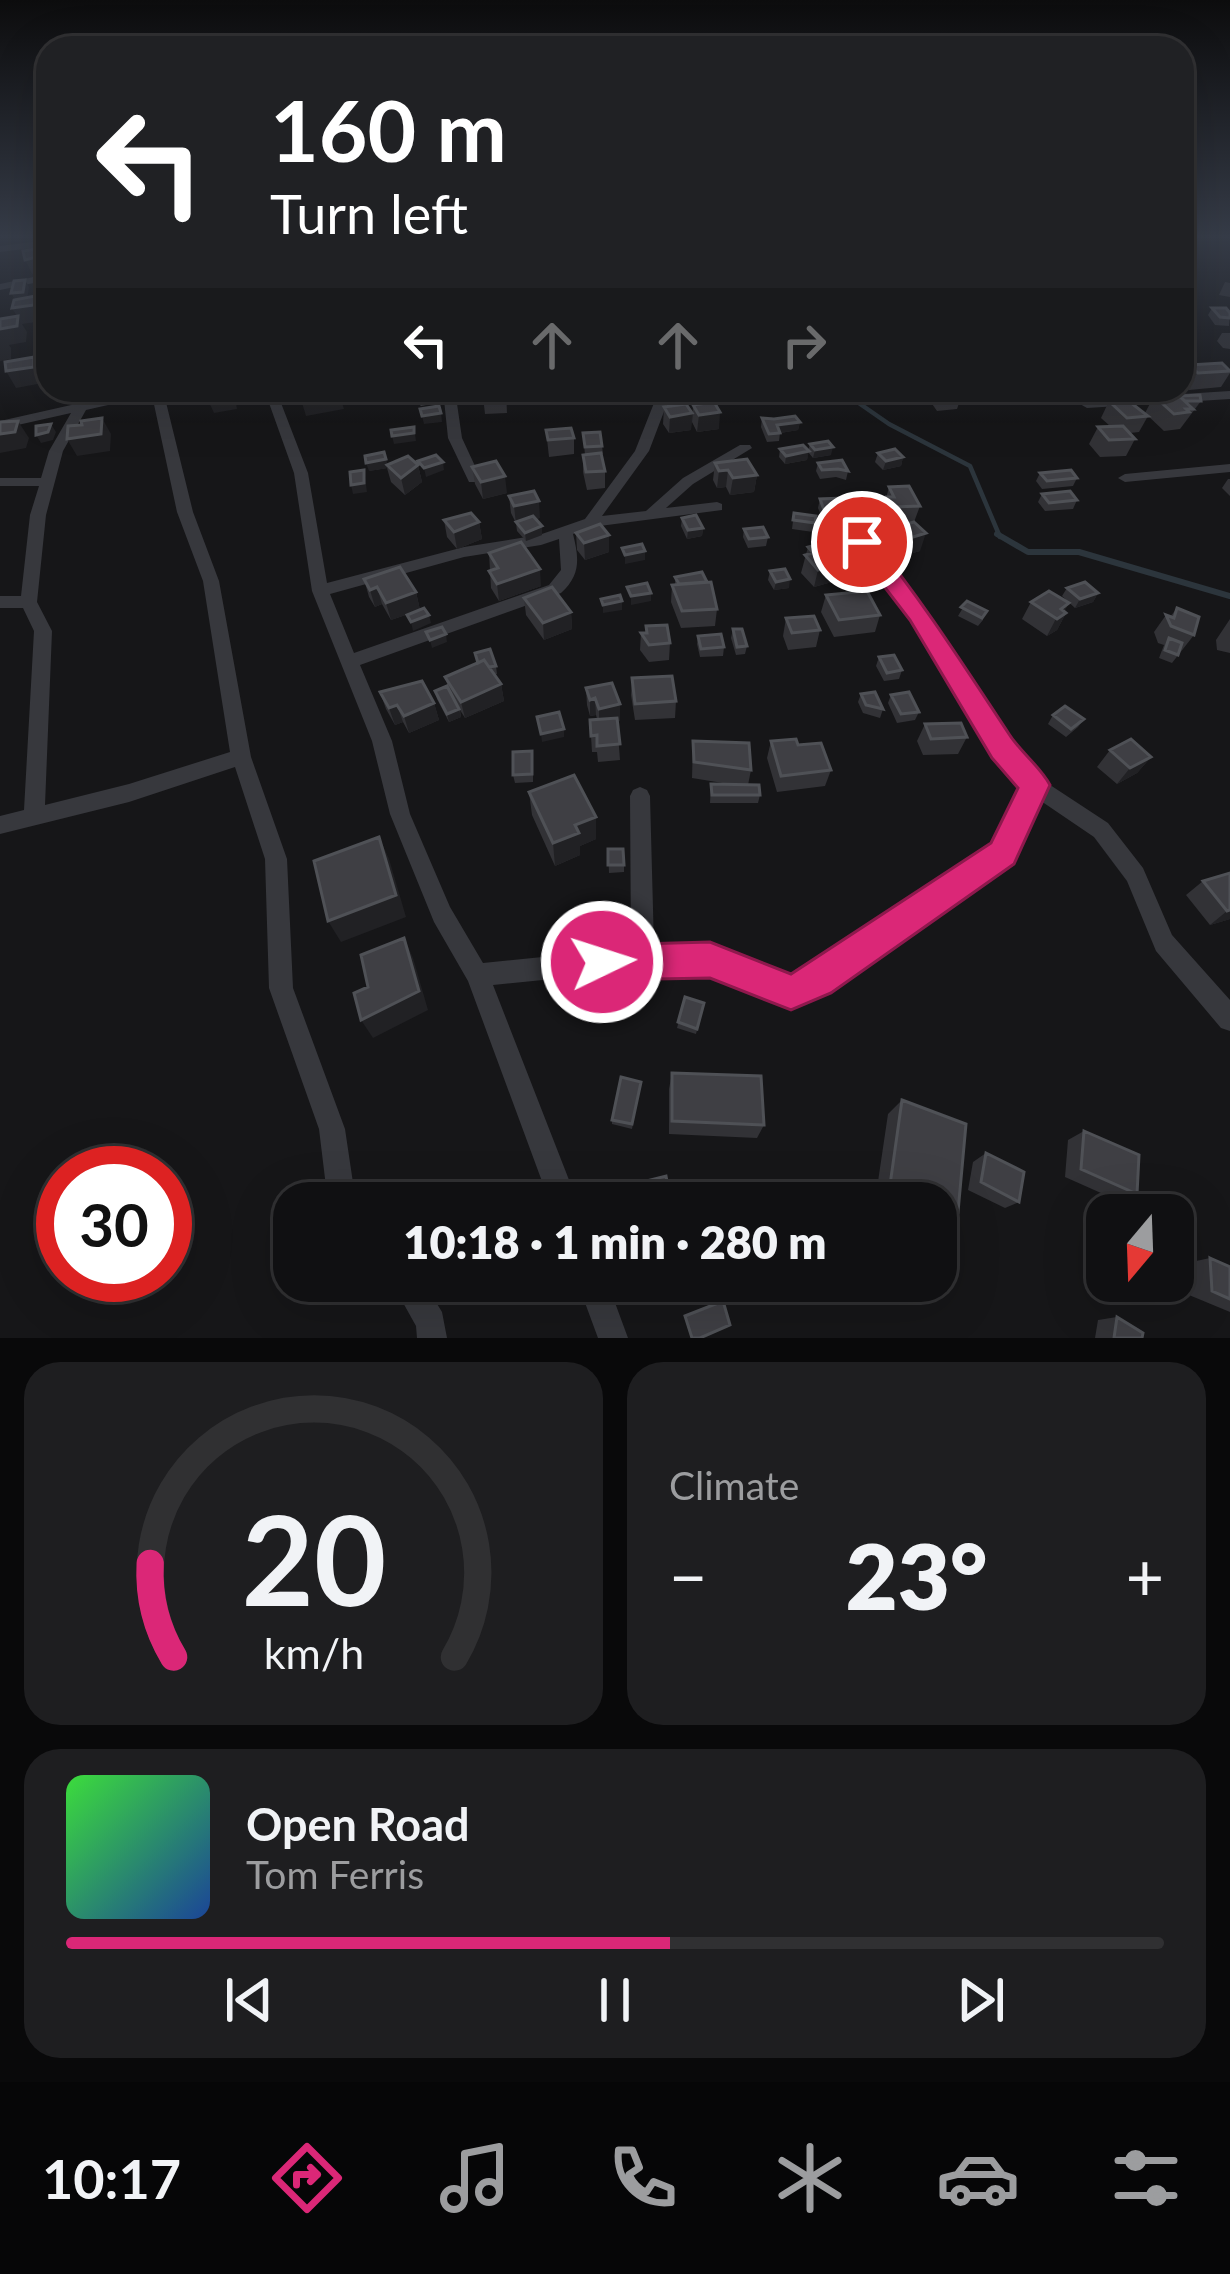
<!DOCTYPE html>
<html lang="en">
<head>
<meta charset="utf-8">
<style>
  :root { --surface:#101012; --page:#1e1e20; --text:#f1f3f6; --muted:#9c9d9f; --line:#303032; --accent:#db2777 }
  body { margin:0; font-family:Lato,sans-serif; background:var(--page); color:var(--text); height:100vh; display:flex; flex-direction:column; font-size:45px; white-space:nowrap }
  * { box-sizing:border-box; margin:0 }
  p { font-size:39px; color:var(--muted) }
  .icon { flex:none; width:66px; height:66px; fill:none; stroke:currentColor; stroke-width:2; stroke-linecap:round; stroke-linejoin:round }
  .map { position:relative; height:1338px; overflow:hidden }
  .side { display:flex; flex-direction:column; gap:24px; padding:24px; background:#09090a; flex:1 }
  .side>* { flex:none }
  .hud { position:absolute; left:36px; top:36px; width:1158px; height:366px; border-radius:36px; box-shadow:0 12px 48px #0002,0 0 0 3px var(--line); background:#202124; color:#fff; overflow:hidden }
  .needle { width:78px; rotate:199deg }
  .fabs { position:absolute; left:1086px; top:1194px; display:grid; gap:24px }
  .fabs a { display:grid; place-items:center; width:108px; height:108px; border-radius:24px; background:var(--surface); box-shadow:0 12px 48px #0002,0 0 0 3px var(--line); font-size:60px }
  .speed { position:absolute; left:36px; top:1146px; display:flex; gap:24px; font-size:60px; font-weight:700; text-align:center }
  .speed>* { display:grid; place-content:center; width:156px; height:156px; border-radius:50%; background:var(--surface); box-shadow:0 12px 48px #0002,0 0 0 3px var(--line); line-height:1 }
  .speed .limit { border:18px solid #d22; background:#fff; color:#111 }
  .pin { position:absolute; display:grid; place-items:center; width:102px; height:102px; color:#fff; margin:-51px; border:6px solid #fff; border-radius:50%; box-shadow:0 3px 12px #0007 }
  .me { position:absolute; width:132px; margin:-66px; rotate:86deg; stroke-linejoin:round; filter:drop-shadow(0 0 9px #0008) }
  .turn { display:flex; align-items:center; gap:42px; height:252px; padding:0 36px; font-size:54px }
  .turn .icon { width:156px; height:156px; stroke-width:2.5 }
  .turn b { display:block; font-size:84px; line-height:102px }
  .lanes { display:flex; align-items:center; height:114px; padding:0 36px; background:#0003; justify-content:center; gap:60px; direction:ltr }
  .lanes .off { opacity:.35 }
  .big { font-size:90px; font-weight:800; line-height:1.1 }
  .side .tile { flex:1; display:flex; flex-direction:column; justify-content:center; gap:18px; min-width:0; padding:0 42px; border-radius:36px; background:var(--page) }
  .side .dial { align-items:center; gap:0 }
  .dial svg { height:312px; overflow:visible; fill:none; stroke:var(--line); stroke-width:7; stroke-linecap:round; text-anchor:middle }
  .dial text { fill:var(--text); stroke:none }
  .song { display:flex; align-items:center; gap:36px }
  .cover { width:144px; height:144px; border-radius:18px; background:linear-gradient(135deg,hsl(120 70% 55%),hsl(220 70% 35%)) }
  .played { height:12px; border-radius:6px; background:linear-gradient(90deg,var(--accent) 55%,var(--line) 55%) }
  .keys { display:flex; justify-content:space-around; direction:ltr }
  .heat { display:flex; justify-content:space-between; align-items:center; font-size:66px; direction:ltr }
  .side .tiles { flex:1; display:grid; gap:24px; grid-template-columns:1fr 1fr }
  .tile:last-child { grid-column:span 2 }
  .trip { position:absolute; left:273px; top:1182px; width:684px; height:120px; border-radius:36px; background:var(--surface); box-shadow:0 12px 48px #0002,0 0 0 3px var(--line); font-weight:800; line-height:120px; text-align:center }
  .tab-bar { display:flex; height:192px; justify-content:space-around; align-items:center; background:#060607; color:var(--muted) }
  .tab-bar .icon { width:84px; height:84px }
  .tab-bar .active { color:var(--accent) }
  .tab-bar b { font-size:54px; color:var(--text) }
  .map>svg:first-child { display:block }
</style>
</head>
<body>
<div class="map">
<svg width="1230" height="1338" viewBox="0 0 1230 1338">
  <rect width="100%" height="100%" fill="#161618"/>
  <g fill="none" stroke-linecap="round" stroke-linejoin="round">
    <path stroke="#2c353c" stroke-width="4.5" d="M840,390L889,424L970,466L1000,537"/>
    <path stroke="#2c353c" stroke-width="6" d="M997,534L1028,552H1079L1230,596"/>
    <path fill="#37383d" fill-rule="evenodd" d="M48,240V246L0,252V246Z
      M48,274V280L0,290V284Z
      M138,390H163L193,512L219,581L251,757L287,859L293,988L345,1129L356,1203H328L319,1129L269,988L265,859L235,767L129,802L0,834V816L24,810L34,631L23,608H0V596H21L30,515L39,486H0V478H41L49,451L71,413L0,429V421ZM152,395L177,512L203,581L230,752L129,784L45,805L52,631L37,602L46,515L63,451L86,410Z
      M272,390H284L281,403L308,473L327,583L464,547L539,535L585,519L635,451L656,398L625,390H652L698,398L704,402L698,406L668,401L649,451L602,516L646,511L683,478L740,445H750L752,448L693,484L666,508L717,502L722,504V510L592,527L573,534C579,558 581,575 561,593L360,665L392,741L410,814L450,907L483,963L631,948L630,796L633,790L640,787L647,790L650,796L654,947L710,948L791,980L810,972L994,846L1023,787L996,756L949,670L856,546L854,542L856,538H868L961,660L1010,744L1041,779L1108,823L1143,868L1172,935L1230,1000V1031L1221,1028L1156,951L1127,881L1094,837L1038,799L1010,860L826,988L791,1004L710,972L643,970L493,985L578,1203H550L468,981L434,922L390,814L372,741L312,591L294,473L269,403ZM559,539L561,570L549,585L354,653L330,594L464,557L541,545Z
      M443,390H455L462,438L481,479L479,482H469L448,438Z
      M1230,391V399L1087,408L1080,404L1087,400Z
      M1230,464V472L1125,482L1118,478L1125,474Z
      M391,1281H423L442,1312L447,1338H417L416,1326Z
      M577,1281H607L628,1338H598Z"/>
  </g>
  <path fill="#323236" d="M1225,282L1230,283V297L1219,295Z
    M1212,308L1230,313L1229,326L1215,325L1208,315Z
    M1222,333H1230V349L1223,348L1217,341Z
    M1189,365L1230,370V373L1221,387L1189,390L1182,383V378Z
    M341,390H363L361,403H344Z
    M506,390L507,413L485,414L483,397Z
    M911,390H990L985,403H959L957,409L937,411L928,398L917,399Z
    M1112,390L1107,398L1079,399L1072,391Z
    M1154,396H1179L1201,401L1180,429L1164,431L1145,413Z
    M1109,401L1148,416L1139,432L1130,433L1135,439L1126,456L1100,457L1089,444L1098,427L1110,426L1101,418Z
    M693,405L719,429L697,432L692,422Z
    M664,407L692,413L691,430L669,433L663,424Z
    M762,418L800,422L798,430L780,433L779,441L767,442L761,427Z
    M546,430L574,438V454L549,457Z
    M583,433L602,446L603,454H601L605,471V488L587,490L583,472V455H585Z
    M810,444L831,455L813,458L808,452L807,460L785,464L779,457L780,449L808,451Z
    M384,452L387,465H418L422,482L405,495L391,482L387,468L369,471Z
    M878,453L903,457L901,466L883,470L875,462Z
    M715,463L757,475L754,492L730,495L726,487L717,488L713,480Z
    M818,463L848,471L846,480L836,477L820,479L816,471Z
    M472,467L507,493L483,499L475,484Z
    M1040,473L1077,478L1073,486L1042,489L1036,481Z
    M1228,479H1230V496L1222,488Z
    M889,487L920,506L914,522L920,551L895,558L884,546L889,529L908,524L886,525L882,514Z
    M1042,494L1077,500L1073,509L1045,511L1038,502Z
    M509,496L540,518L535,519L542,526V535L526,541L517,531L516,523L511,513Z
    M820,499L847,508L845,517L822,518L818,508Z
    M794,513L816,516L813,532L792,529Z
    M682,518L703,528L702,536L687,539L681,526Z
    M444,520L479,522L482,539L457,549L447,537Z
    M744,529L768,537L766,546L748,548L743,537Z
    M576,533L609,552L585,560L577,550Z
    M808,547L836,553L866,559L864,567L844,573L842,570L839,580L814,587L801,573Z
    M489,553L541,586L499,601L491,588Z
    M770,571L789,588L774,590L768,580Z
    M675,577L717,609L715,626L681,628L671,602L672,585L675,584Z
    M364,579L416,592L420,610L391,620L382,604L375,607L369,597Z
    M1067,588L1098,593L1093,602L1075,608L1062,596Z
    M826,595L880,615L875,632L834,637L821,612Z
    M524,598L571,612L572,629L544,640L526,615Z
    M967,601L983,620L978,626L958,616Z
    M1031,602L1069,603L1064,611L1066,613L1057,630L1047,636L1022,619Z
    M1177,608L1194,635L1172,663L1159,658L1164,645L1158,643L1154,632L1166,615L1170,617Z
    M786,618L820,630L816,647L788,650L783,636Z
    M1230,619V653L1217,650L1216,640Z
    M646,626L670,643L669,660L649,662L640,650L641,633H646Z
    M733,629L747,646L745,654L736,655L731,638Z
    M698,636L724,647L723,656L700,657L697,644Z
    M475,653L496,666L497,674L494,675L501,684L504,701L465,718L460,710L461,717L449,722L437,699L435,691L448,687L445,677L477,663Z
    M879,657L902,670L899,679L884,681L876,666Z
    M632,678L676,701L675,718L635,720L631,695Z
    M586,688L620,704V721H617L620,760L598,762L597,752H592L590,720L597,719L596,715L590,716L587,705Z
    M380,692L434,703L439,720L409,733L403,722L395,725L386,709Z
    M861,694L883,709L880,718L863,713L858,702Z
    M891,695L919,712L915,720L897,723L888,703Z
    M1053,715L1084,719L1078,727L1066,737L1048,724Z
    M925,724L967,737L958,754L923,755L917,741Z
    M693,741L751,770L748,785L760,795L758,803H710L711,784L735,785L692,778Z
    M771,741L798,745L831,770L825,786L777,792L767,758Z
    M1110,750L1151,757L1137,773L1117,784L1097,767Z
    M533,759V782L515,783L513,775Z
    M529,792L596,839L580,846V855L555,866L532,815Z
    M608,849L624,865V872L609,873Z
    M1230,873V919L1210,925L1186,895L1203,881Z
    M685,997L704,1003L696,1034L677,1028Z
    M672,1073L764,1125L757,1138L669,1134V1089Z
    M641,1082L632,1129L612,1124V1120Z
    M902,1100L958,1212L940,1222L936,1220V1203H894L876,1195L888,1114Z
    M1084,1131L1137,1194L1119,1201L1065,1177L1068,1140Z
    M986,1153L1019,1202L1005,1208L968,1190L973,1162Z
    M1210,1258L1230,1267V1312L1189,1295L1187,1263Z
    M1101,1273L1107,1293L1098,1295L1089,1290L1092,1276Z
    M1117,1317L1142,1338H1095L1098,1320Z"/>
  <path fill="#212124" d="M48,254V271L33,275L25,260Z
    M25,280L29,287L27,300L16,301L11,293Z
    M35,296L44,312L43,321L22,324L27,332L26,342L9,345L11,348V359L0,361V329L18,318L12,308Z
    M34,357L43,373V383L16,388L6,371Z
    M182,390H234L237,409L214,413L207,398L187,402Z
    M277,390L339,393L344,409L306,416L302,403L283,405Z
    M720,412L719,429L697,432L699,415Z
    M441,413L442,422L424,424L422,416Z
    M692,413L691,430L669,433L670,417Z
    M102,418L111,434L110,451L77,456L67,439Z
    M18,421L29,438L26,448L0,453V434Z
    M800,422L798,430L775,434L777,425Z
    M51,424L56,432L53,440L41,443L36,435Z
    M414,427L416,441L394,444L392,436Z
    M833,447L831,455L813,458L815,450Z
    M809,451L807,460L785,464L786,456Z
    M903,457L901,466L883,470L886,461Z
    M386,459L388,468L369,471L366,463Z
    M443,462L444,470L426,477L424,468Z
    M418,465L422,482L405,495L401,478Z
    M364,470L367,492L353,494L351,485Z
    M728,470L726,487L717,488L719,471Z
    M757,475L754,492L730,495L733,478Z
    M505,476L507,493L483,499L481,482Z
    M539,501L540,518L516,524L514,506Z
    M479,522L482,539L457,549L454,532Z
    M542,526V535L526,541L525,533Z
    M703,528L702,536L687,539L688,530Z
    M926,533L920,551L895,558L900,541Z
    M609,535V552L585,560L584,543Z
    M645,551V560L625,564V555Z
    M866,559L864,567L844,573L846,564Z
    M844,563L839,580L814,587L818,570Z
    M540,569L541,586L499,601L497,584Z
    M790,579L789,588L774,590L776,582Z
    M377,587L382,604L375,607L370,590Z
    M416,592L420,610L391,620L386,603Z
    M651,593V601L631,605V596Z
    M1098,593L1093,602L1075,608L1080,599Z
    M622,601V610L603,613V605Z
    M1069,603L1062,616L1066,613L1057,630L1047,636L1061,609Z
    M571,612L572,629L544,640L543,623Z
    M429,615L431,623L413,631L411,622Z
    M446,634L447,642L432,648L430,640Z
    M501,684L504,701L465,718L461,702Z
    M595,698L596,715L590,716V700Z
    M434,703L439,720L409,733L404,716Z
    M620,704V721L599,725V709Z
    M397,705L403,722L395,725L389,708Z
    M459,709L461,717L449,722L447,714Z
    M564,729V737L542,742L541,734Z
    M1151,757L1137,773L1117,784L1130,768Z
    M596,817V839L580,846V855L555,866L553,843L575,825Z
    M379,837L389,859L406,917L341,942L328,921Z
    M1230,910V919L1210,925L1227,911Z
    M404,938L413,958L428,1010L373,1038L361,1020Z"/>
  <path fill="#3f3f44" stroke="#4f5156" stroke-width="3" d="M48,247V254L25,260L23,251Z
    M25,280L23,292L11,293L14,281Z
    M35,296L34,305L12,308L14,300Z
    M1212,308H1226L1230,313V318L1220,317Z
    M18,316L17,326L0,329V319Z
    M34,357V367L6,371L5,362Z
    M1222,363L1230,371L1198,373L1189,365Z
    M206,390H231V392L207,397Z
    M299,390H338L339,393L301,400Z
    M483,390H505V396L483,397Z
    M939,390H960L963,393L942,395Z
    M438,391V402L422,404V393Z
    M1177,394L1193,409H1186L1189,412L1174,414L1154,396Z
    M1200,395L1201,401H1185L1179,396Z
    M1126,399L1148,416L1127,418L1109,401Z
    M714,402L720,412L699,415L693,405Z
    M686,404L692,413L670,417L664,407Z
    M439,406L441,413L422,416L420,409Z
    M795,416L800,422L777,425L780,433L769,434L762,418L774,419Z
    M102,418L101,434L67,439L68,426L82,425L81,421Z
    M18,421L15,432L0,434V422Z
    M51,424L48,432L36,435V426Z
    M1123,426L1135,439L1109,440L1098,427Z
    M414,427V433L392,436L391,430Z
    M571,428L574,438L548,440L546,430Z
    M600,432L602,446L585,447L583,433Z
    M828,441L833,447L815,450L810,444Z
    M803,445L809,451L786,456L780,449Z
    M895,449L903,457L886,461L878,453Z
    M384,452L386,459L366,463L365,456Z
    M601,453L605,471L586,472L583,455Z
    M436,455L443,462L424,468L418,461Z
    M408,456L418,465L401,478L387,465Z
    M747,459L757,475L733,478L728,470L719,471L715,463Z
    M842,460L848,471L838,469L822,470L818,463Z
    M496,461L505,476L481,482L472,467Z
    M364,470V483L351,485L350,472Z
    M1071,470L1077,478L1047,481L1040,473Z
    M909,486L920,506L892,507L887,497H894L889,487Z
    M534,491L539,501L514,506L509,496Z
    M1070,491L1077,500L1049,503L1042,494Z
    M843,498L847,508L824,510L820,499Z
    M471,513L479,522L454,532L444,520Z
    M794,513L816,516L815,523L793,520Z
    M696,515L703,528L688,530L682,518Z
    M533,516L542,526L525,533L516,522Z
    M914,522L926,533L900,541L889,529Z
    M600,524L609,535L584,543L576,533Z
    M763,527L768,537L749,539L744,529Z
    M521,542L540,569L497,584L489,571L498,568L489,553Z
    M827,542L834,550L831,548L813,553L808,547Z
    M642,544L645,551L625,555L622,548Z
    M856,547L866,559L846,564L836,552Z
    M831,548L844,563L818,570L805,555Z
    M400,567L416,592L386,603L377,587L370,590L364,579Z
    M785,569L790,579L776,582L770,571Z
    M702,572L707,582L679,584L675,577Z
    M711,582L717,609L682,611L672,585Z
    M1085,582L1098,593L1080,599L1067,588Z
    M647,583L651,593L631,596L627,587Z
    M552,587L571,612L543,623L524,598Z
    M867,591L880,615L839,620L826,595Z
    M1049,591L1069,603L1061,609L1066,613L1057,619L1031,602Z
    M620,595L622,601L603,605L601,599Z
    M967,601L987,611L982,618L961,607Z
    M424,608L429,615L411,622L407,615Z
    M1177,608L1199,617L1194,635L1171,626L1166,615L1174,618Z
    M814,616L820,630L792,633L786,618Z
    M667,625L670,643L649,645L641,633H647L646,626Z
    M442,627L446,634L430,640L426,632Z
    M733,629H742L747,646L737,647Z
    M721,634L724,647L701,649L698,636Z
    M1169,638L1182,643L1178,655L1165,650Z
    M490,649L496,666L489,667L484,660L478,663L475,653Z
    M894,655L902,670L887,673L879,657Z
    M484,660L501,684L461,702L445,677Z
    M672,676L676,701L635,704L632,678Z
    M422,681L434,703L404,716L397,705L389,708L380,692Z
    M612,683L620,704L599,709L595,698L590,700L586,688Z
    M447,686L459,709L447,714L435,691Z
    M875,692L883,709L866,705L861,694Z
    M909,692L919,712L901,714L891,695Z
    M1065,706L1084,719L1071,729L1053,715Z
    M559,712L564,729L541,734L537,717Z
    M617,718L620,744L597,746V735L591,736L590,720Z
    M961,723L967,737L931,739L925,724Z
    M796,739L798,745L821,743L831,770L781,776L771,741Z
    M1131,739L1151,757L1130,768L1110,750Z
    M693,741L749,743L751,770L694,762Z
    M532,751V774L513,775V752Z
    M574,775L596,817L575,825L579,833L553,843L529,792Z
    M711,784L759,785L760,795H712Z
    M379,837L396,895L328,921L314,861Z
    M608,849H623L624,865H608Z
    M1230,873V910L1227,911L1203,881Z
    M404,938L419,991L361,1020L354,993L368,987L361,955Z
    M685,997L704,1003L697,1029L678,1022Z
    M672,1073L761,1076L764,1125L672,1121Z
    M621,1077L641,1082L632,1124L612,1120Z
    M902,1100L966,1124L958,1212L890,1185Z
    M1084,1131L1139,1155L1137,1194L1081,1169Z
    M986,1153L1024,1172L1019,1202L981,1182Z
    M666,1176L671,1203H650L646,1181Z
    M718,1199V1203L683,1202Z
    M1210,1258L1230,1267V1299L1212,1291Z
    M1101,1273L1107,1277V1281H1109L1107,1293L1098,1288Z
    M723,1301L730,1325L700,1338H692L685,1316Z
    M1117,1317L1143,1333L1142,1338H1114Z"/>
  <linearGradient id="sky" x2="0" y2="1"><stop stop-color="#0c0c0d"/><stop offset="0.56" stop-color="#363c48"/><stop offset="1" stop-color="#363c48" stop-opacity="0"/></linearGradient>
  <rect width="1230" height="423" fill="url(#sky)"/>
  <path fill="#db2777" stroke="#8e194d" stroke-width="3" d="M862,534L870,536C922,600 964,666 1009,734C1021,753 1040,766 1050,785L1014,864L831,993L791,1010L710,978L602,980L589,975L584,962L589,950L602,945L710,942L791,974L991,843L1018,788L992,758L910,620L850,542Z"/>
</svg>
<div class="fabs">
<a><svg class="needle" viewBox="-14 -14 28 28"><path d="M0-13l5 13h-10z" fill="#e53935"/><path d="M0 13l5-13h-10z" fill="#9c9d9f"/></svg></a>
</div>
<div class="speed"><div class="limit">30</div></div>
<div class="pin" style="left:862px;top:542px;background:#d93025"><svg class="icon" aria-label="arrive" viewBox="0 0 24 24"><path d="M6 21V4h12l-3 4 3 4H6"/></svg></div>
<svg class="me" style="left:602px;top:962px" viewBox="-20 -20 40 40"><circle r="17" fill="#db2777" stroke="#fff" stroke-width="3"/><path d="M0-11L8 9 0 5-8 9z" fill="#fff"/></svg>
<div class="trip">10:18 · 1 min · 280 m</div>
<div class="hud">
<div class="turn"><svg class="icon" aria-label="left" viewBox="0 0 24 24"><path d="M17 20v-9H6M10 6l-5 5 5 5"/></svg><div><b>160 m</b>Turn left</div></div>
<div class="lanes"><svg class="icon" aria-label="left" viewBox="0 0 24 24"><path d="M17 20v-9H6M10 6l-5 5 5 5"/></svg><svg class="icon off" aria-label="ahead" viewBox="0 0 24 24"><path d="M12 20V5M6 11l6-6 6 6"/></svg><svg class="icon off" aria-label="ahead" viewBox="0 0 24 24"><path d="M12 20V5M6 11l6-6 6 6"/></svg><svg class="icon off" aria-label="right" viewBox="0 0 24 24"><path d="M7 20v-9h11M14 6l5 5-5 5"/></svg></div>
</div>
</div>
<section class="side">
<div class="tiles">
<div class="tile dial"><svg viewBox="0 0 100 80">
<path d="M14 69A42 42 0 1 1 86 69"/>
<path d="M14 69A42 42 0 0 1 8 45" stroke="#db2777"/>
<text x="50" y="56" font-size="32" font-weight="700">20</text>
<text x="50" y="72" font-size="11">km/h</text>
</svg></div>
<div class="tile"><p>Climate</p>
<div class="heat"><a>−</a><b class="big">23°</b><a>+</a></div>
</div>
<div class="tile">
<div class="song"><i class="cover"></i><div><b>Open Road</b><p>Tom Ferris</p></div></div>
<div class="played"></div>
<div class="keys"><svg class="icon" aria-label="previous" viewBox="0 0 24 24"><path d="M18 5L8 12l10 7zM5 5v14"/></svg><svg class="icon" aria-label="pause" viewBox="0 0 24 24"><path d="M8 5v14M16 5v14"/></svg><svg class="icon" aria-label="next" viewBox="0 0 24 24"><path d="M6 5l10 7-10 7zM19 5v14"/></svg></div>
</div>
</div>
</section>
<nav class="tab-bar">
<b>10:17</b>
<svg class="icon active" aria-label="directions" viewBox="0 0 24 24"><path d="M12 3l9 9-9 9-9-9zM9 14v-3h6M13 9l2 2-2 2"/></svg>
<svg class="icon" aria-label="music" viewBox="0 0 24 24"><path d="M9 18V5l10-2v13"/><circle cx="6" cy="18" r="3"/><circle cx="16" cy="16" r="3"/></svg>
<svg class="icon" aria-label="phone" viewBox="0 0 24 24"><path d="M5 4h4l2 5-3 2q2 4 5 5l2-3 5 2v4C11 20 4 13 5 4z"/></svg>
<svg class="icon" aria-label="climate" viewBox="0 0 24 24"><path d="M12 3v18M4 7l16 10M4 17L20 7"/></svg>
<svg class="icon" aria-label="car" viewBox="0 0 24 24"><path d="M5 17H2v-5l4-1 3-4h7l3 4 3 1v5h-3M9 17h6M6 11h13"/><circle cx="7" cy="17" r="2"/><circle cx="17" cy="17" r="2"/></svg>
<svg class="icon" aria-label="filters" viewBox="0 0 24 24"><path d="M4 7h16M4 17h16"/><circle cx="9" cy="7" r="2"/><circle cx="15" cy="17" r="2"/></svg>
</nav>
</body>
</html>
